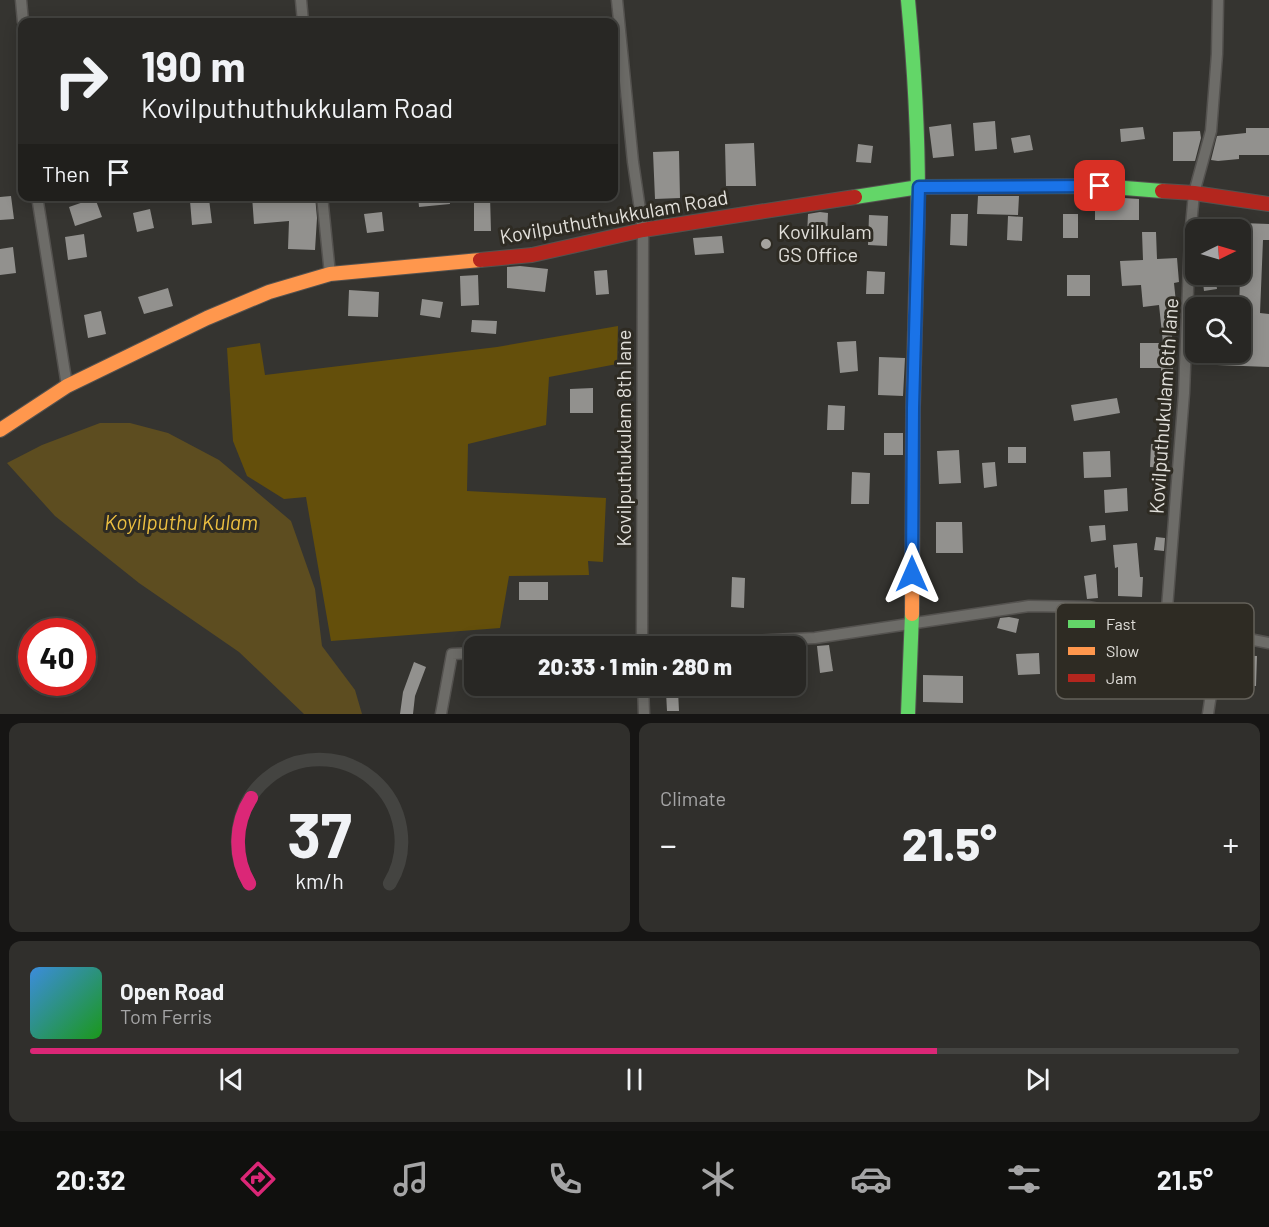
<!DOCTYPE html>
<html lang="en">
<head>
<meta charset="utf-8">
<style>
  :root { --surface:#282724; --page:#302f2c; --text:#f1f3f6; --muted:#a5a5a6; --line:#444441; --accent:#db2777 }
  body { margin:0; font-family:Barlow,sans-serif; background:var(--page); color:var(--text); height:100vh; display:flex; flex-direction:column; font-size:22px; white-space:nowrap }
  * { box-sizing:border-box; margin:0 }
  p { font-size:20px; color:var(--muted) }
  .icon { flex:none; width:33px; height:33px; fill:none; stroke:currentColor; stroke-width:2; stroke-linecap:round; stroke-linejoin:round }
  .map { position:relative; height:714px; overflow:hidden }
  .side { display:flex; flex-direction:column; gap:9px; padding:9px; background:#161514; flex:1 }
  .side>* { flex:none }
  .guide { position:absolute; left:18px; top:18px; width:600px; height:183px; border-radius:12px; box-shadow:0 3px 15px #0003,0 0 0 2px var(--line); background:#282724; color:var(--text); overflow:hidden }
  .needle { width:39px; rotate:85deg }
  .buttons { position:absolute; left:1185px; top:219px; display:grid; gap:12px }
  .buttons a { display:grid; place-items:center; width:66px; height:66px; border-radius:12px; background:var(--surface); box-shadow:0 3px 15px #0003,0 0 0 2px var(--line); font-size:30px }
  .speed { position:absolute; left:18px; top:618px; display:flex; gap:12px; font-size:30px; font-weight:700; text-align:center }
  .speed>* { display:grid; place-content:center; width:78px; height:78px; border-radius:50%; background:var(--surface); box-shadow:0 3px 15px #0003,0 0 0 2px var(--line); line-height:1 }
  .speed .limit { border:9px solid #d22; background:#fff; color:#111 }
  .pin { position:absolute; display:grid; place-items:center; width:51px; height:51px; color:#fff; margin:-26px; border-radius:12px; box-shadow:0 3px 9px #0006 }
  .me { position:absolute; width:66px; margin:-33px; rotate:0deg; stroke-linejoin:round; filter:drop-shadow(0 0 4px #0008) }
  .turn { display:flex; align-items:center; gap:21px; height:126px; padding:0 24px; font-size:27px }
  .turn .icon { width:78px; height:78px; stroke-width:2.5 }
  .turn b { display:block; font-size:42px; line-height:51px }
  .then { display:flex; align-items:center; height:57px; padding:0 24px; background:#0003; gap:12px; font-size:22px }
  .big { font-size:45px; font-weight:800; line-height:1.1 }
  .side .widget { flex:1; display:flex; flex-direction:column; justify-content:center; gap:9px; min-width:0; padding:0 21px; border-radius:12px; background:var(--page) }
  .side .dial { align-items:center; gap:0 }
  .dial svg { height:156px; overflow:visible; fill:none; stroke:var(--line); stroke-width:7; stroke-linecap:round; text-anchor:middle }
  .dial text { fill:var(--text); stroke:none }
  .song { display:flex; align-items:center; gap:18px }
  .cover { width:72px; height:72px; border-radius:9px; background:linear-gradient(135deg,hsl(210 70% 55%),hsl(120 70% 35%)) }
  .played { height:6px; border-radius:3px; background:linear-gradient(90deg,var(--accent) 75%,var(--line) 75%) }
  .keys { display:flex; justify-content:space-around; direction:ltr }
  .heat { display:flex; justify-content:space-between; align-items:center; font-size:33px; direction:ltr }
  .side .tiles { flex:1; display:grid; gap:9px; grid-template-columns:1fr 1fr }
  .widget:last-child { grid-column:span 2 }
  .trip { position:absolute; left:464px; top:636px; width:342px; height:60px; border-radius:12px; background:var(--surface); box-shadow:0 3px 15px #0003,0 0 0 2px var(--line); font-weight:800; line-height:60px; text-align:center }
  .dock { display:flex; height:96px; justify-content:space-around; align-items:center; background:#10100e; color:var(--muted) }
  .dock .icon { width:42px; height:42px }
  .dock .selected { color:var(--accent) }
  .dock b { font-size:27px; color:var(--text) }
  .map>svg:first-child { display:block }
</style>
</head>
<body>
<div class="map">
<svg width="1269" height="714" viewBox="0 0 1269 714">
  <rect width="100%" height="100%" fill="#353430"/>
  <path fill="#644f0b" d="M618,326L617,364L549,377L546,425L468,444L467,491L606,498L603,562L588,561L589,575L509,576L500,628L331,641L306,497L284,499L247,476L233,441L227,348L260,343L265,375L497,347Z"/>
  <path fill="#5d4d20" d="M100,423H130L168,433L219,460L291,521L315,589L322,646L355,690L362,714H304L239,652L139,583L55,516L7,463L42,445Z"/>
  <path fill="#92918e" d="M995,121L997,149L975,151L973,123Z
    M951,124L954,156L933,158L929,127Z
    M1143,127L1145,139L1121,142L1120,129Z
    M1246,128H1269V155H1239V159L1218,161L1211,160L1217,136L1246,133Z
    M1200,131L1201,138L1195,161H1173V132Z
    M1030,135L1033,150L1014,153L1011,138Z
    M754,143L756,186H726L725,144Z
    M858,144L873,146L871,163L856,162Z
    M679,151L680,198L655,199L653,152Z
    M11,196L14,219L0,220V197Z
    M252,196H315L317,218L315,250L288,249L289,221L254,224Z
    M418,196H449L450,204L419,207Z
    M474,196H490L491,231H474Z
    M978,196H1019L1018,215L977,214Z
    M1095,196L1139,199V220H1095Z
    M95,198L102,217L75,226L69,207Z
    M209,199L212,223L192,225L190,201Z
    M150,209L154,228L137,232L133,213Z
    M382,212L384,231L367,233L364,214Z
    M820,212L828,213L827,236L807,235L808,214Z
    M951,214H968L967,246L950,245Z
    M1063,214H1078V238H1063Z
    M869,215L888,216L887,246L868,245Z
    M1008,216L1023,217L1022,241L1007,240Z
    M1242,223L1269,224V240H1263L1260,313L1269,314V367L1217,365L1218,353L1241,354L1243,326H1240L1239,308Z
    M1142,232H1156L1157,259L1177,258L1179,282L1174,283L1179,332L1172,333L1173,372H1161V368H1140V343H1163L1159,305L1143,307L1141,285L1122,286L1120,261L1143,260Z
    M84,234L87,257L68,260L65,237Z
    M722,236L724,253L695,255L693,238Z
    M13,247L16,273L0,275V249Z
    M520,266L548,269L545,292L507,288V267Z
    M607,270L609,294L596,295L594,271Z
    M867,271L885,272L884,294H866Z
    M1202,274H1215L1217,289L1204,291Z
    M478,275L479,305L461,306L460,276Z
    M1067,275H1090V296H1067Z
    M168,288L173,306L144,314L138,297Z
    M349,290L379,292L378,317L348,316Z
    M422,299L443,302L440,318L420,315Z
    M101,311L106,334L88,338L84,315Z
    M472,320L497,321L496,334L471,332Z
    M856,341L858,371L840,373L837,342Z
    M879,357L905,358L903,396L878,395Z
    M593,388V413H570V389Z
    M1117,398L1120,413L1074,421L1071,405Z
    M828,405L845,406L844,430H827Z
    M884,433H903V455H884Z
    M1151,444L1169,445L1168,468L1150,467Z
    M1008,447H1026V463H1008Z
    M959,450L961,483L939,484L937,451Z
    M1110,451L1111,477L1084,478L1083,452Z
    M995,462L997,486L984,488L982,463Z
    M852,472L870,473L869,504H851Z
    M1127,488L1128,511L1105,513L1104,490Z
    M936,522H962L963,553H936Z
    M1105,525L1106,540L1091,542L1089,526Z
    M1156,537L1165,538L1164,551L1154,550Z
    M1137,543L1140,577H1143L1142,597L1118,596V567L1115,568L1113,545Z
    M1096,574L1098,598L1087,599L1084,576Z
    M732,577L745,578L744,608L731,607Z
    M519,582H548V600H519Z
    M1009,617L1019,619L1016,633L997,628L1000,618Z
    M829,645L833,671L820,673L817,646Z
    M1039,653L1040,674L1018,675L1016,654Z
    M1229,655L1257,656L1256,686L1220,685L1223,665L1229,666Z
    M414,662L426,667L415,696L413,714H400L403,692Z
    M923,675L963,676V703L923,702Z
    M678,691L679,711H667L666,692Z"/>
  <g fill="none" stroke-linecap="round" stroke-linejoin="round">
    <g stroke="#54524f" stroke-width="13">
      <path id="street" d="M21,0L23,22
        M301,0L303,22
        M617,0L633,162L643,230L642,646
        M37,196L67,386
        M322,196L330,274
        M1166,621L1184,393L1190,237L1194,193L1211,131L1217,54L1218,0
        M652,646L815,638L1029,606L1088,607L1269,643
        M643,686L644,714
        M441,714L452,654L474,653
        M1208,714L1220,634"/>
    </g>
    <g stroke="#54524f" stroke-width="16">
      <path id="fast" d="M908,0C916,84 920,166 917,250
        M855,197L919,187L1100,186L1162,191
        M908,714L912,614"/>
    </g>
    <g stroke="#54524f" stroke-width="16">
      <path id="slow" d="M0,430L67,386L207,318L269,292L330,274L480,260
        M912,614L913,408L917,250"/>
    </g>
    <g stroke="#54524f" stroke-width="16">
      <path id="jam" d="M1162,191L1194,193L1269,204
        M480,260L532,255L643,230L855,197"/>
    </g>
    <use href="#street" stroke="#6d6c68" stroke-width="10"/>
    <use href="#fast" stroke="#63d668" stroke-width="14"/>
    <use href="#slow" stroke="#ff974d" stroke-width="14"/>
    <use href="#jam" stroke="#b3261e" stroke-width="14"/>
  </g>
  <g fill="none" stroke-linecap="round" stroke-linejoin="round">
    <g stroke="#114b97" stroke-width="15">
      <path id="route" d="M912,574L913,408L919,187L1100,186"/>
    </g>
    <use href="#route" stroke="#1a73e8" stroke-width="10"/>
  </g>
  <circle fill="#a5a39e" stroke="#2e2b23" stroke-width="2" cx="766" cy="244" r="6"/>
  <g text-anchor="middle" stroke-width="6" stroke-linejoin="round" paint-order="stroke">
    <g font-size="20" fill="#e1dfda" stroke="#2e2b23">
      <text transform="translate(614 217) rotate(-10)" y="7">Kovilputhuthukkulam Road</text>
      <text transform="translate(1164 406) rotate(-86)" y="7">Kovilputhukulam 6th lane</text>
      <text transform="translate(624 438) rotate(-90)" y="7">Kovilputhukulam 8th lane</text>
    </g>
    <g font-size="20" fill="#e1dfda" stroke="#2e2b23" text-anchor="start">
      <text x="778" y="239">Kovilkulam<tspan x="778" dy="23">GS Office</tspan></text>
    </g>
    <g font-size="21" font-style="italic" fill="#ecbf41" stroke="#2e2b23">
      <text x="181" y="530">Koyilputhu Kulam</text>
    </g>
  </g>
  <rect x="1056" y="603" width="198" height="96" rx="9" fill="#2e2b23" stroke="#64615a" stroke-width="1.5"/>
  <rect x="1068" y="620" width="27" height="8" fill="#63d668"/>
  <rect x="1068" y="647" width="27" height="8" fill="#ff974d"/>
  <rect x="1068" y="674" width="27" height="8" fill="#b3261e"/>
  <g font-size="16" fill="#e1dfda">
    <text x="1106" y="630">Fast</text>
    <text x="1106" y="657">Slow</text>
    <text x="1106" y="684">Jam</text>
  </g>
</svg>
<div class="buttons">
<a><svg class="needle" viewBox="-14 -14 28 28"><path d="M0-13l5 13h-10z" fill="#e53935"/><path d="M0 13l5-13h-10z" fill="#a5a5a6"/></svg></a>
<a><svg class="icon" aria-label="search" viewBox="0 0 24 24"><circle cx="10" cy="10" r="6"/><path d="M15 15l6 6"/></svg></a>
</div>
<div class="speed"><div class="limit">40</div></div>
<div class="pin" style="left:1100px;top:186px;background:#d93025"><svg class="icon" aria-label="arrive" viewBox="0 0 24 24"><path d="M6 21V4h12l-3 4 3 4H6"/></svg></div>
<svg class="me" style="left:912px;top:574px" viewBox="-20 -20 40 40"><path d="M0-17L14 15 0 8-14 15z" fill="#1a73e8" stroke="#fff" stroke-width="4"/></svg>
<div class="trip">20:33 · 1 min · 280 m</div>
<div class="guide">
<div class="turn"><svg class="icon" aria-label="right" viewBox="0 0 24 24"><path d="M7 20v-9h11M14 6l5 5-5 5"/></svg><div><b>190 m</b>Kovilputhuthukkulam Road</div></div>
<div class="then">Then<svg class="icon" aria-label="arrive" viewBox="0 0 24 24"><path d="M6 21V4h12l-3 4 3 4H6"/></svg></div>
</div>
</div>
<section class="side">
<div class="tiles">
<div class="widget dial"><svg viewBox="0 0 100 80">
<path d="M14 69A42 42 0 1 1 86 69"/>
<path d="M14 69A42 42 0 0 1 15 25" stroke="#db2777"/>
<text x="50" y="56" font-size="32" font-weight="700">37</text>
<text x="50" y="72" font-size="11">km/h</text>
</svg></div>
<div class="widget"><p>Climate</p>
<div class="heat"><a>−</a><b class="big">21.5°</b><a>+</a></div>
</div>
<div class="widget">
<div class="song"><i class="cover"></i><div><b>Open Road</b><p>Tom Ferris</p></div></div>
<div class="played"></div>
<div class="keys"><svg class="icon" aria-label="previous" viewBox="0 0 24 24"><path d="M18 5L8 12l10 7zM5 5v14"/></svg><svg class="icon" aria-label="pause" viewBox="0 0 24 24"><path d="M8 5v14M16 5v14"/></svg><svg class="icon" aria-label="next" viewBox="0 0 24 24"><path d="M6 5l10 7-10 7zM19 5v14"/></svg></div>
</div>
</div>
</section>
<nav class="dock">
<b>20:32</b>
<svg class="icon selected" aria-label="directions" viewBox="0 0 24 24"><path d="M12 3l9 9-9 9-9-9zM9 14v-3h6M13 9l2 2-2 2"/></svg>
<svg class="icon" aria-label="music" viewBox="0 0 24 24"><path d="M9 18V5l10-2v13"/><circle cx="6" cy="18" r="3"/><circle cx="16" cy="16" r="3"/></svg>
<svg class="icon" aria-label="phone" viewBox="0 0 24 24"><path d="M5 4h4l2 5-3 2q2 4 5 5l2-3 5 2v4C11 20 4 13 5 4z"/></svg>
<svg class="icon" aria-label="climate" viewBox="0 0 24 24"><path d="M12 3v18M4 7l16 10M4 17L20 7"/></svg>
<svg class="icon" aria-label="car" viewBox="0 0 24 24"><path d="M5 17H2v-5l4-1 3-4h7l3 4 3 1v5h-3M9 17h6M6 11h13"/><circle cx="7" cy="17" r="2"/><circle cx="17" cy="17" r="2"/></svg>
<svg class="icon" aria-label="filters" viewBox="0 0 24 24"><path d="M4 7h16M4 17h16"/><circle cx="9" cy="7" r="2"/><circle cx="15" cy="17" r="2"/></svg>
<b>21.5°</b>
</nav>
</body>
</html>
